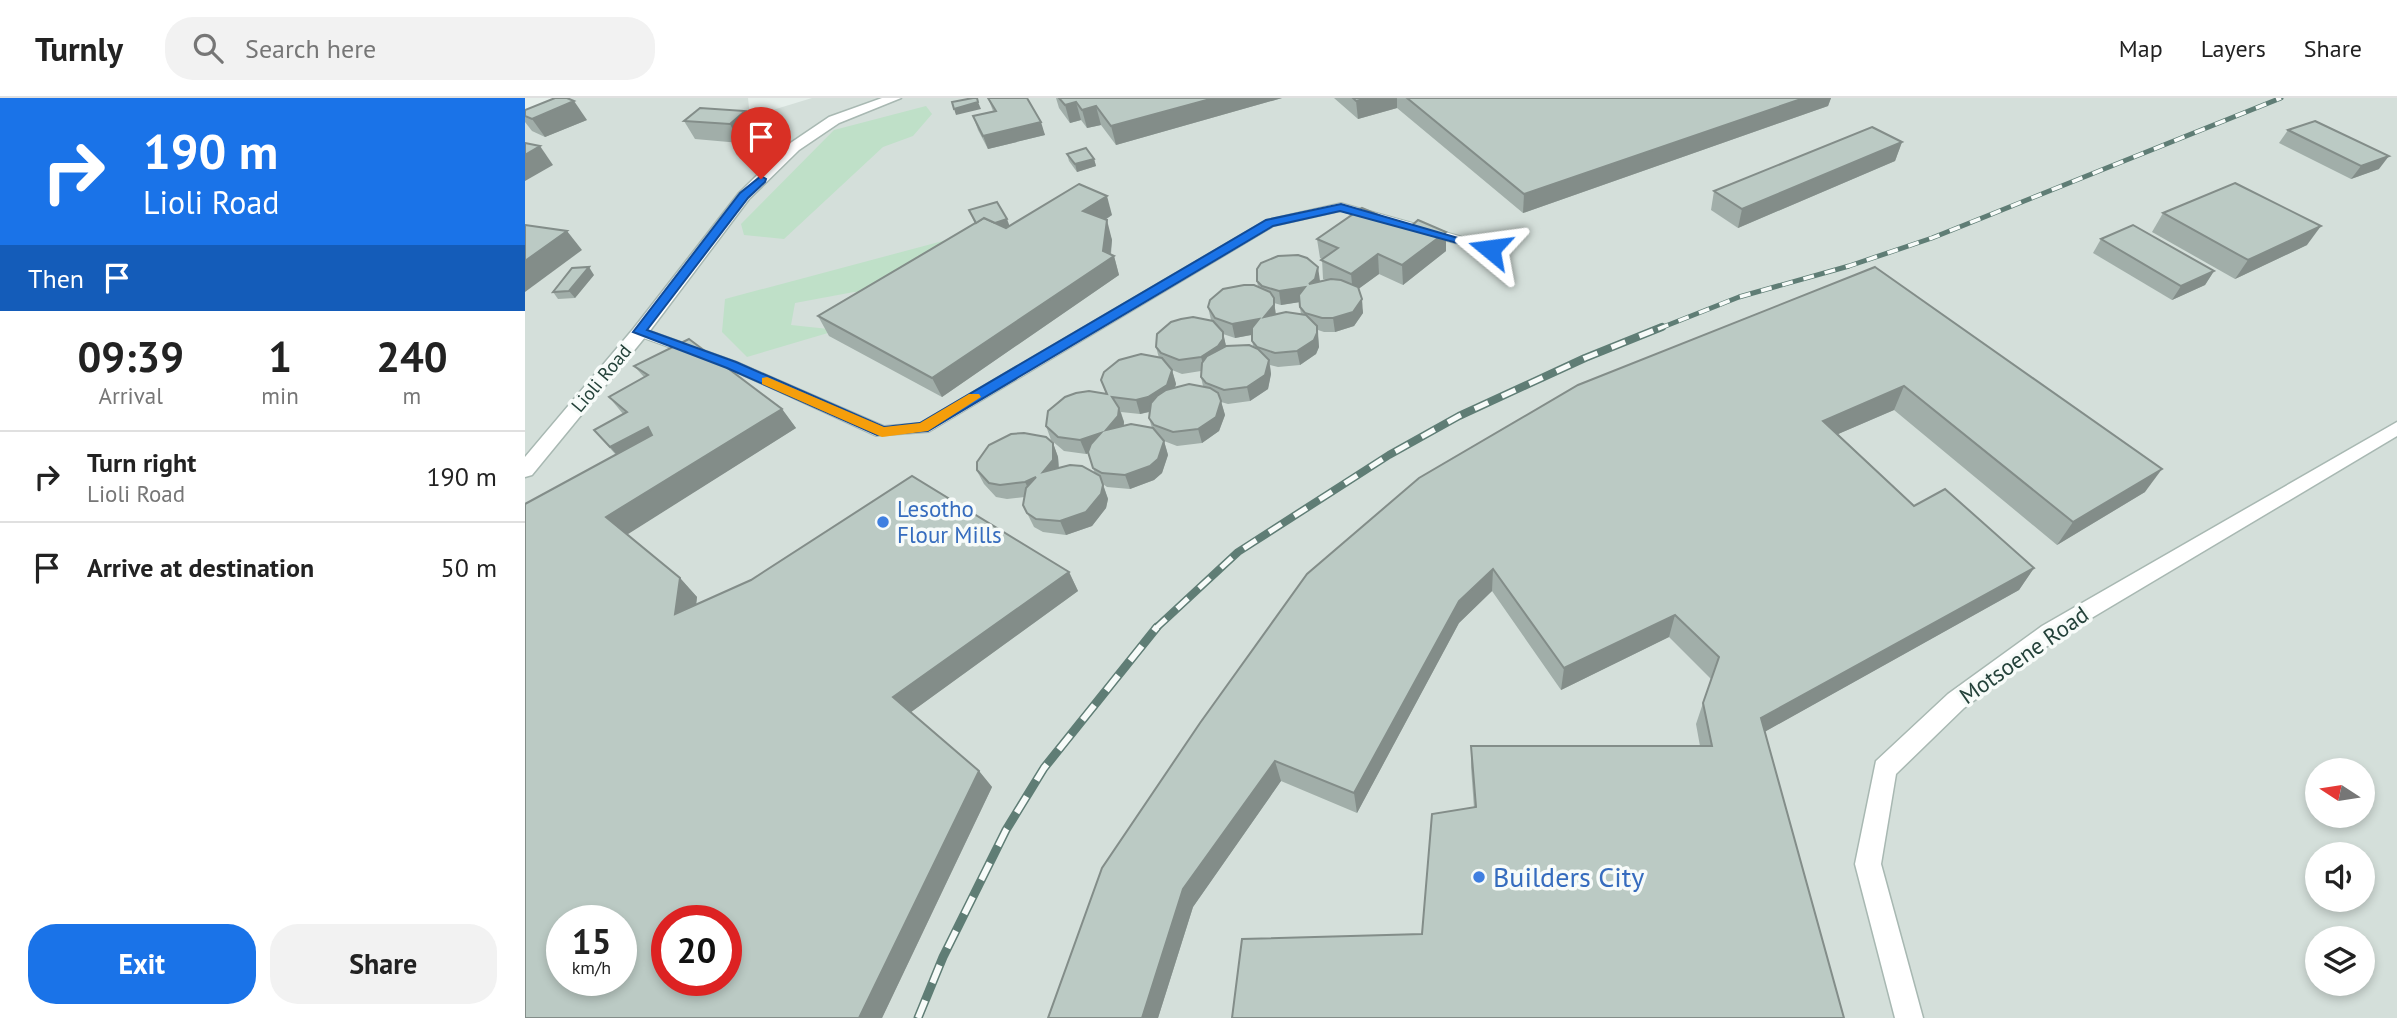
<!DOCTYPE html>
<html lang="en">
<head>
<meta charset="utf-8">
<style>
	:root { --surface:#fff; --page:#f2f2f2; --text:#222; --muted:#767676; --line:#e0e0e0; --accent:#1a73e8 }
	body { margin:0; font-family:"PT Sans",sans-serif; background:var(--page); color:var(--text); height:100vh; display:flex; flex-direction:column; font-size:26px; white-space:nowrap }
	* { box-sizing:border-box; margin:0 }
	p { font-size:23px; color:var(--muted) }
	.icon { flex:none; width:38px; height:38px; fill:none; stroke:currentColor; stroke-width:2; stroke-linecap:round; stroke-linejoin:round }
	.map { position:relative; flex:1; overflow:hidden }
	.panel { display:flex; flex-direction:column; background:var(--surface); width:525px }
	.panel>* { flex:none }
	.guide { background:#1a73e8; color:#fff; overflow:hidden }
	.needle { width:46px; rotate:282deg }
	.fabs { position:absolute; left:1780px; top:660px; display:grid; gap:14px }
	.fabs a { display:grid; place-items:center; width:70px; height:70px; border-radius:50%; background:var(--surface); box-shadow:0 4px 10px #0003; font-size:35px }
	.speed { position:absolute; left:21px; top:807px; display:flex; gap:14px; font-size:35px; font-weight:700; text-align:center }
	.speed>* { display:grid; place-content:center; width:91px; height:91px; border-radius:50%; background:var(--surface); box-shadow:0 4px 10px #0003; line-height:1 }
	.speed small { font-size:18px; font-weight:400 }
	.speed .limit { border:10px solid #d22; background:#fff; color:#111 }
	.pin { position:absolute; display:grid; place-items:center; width:60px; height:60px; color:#fff; margin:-72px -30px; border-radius:50% 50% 50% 0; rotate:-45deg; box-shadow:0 0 7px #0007 }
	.pin .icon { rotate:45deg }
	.me { position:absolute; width:77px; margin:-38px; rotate:286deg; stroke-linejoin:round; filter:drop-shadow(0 0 5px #0008) }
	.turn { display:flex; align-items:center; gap:24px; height:147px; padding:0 28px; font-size:32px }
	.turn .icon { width:91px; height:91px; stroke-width:2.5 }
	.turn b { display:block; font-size:49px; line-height:60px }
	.then { display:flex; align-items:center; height:66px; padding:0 28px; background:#0003; gap:14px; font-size:26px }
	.eta { display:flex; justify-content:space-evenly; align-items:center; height:119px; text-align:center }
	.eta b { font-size:42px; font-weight:700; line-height:49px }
	.primary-button { display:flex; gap:14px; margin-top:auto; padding:14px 28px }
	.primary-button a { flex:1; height:80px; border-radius:28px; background:var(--accent); color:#fff; font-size:28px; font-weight:700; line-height:80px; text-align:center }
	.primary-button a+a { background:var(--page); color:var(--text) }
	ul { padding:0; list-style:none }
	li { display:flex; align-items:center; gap:21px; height:91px; padding:0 28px; border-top:2px solid var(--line) }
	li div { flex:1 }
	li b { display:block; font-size:26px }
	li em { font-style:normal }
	header { display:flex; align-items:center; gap:42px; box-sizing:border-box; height:98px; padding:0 35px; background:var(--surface); border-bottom:2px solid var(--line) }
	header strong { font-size:33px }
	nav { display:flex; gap:38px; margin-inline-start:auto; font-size:24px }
	.search { width:490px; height:63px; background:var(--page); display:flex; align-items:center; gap:18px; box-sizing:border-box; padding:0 24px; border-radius:28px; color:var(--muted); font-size:26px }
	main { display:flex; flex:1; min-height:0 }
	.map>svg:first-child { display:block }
	.built { fill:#d4dfda; fill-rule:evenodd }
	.green { fill:#bfe0c8 }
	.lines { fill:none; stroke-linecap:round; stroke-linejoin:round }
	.lane-casing { stroke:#a8b8b2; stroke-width:2 }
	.street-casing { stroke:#a8b8b2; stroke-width:3 }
	.lane { fill:#fff; fill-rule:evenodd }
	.street { fill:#fff; fill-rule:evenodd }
	.rail-far2-casing { stroke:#5f7d75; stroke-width:5 }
	.rail-far1-casing { stroke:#5f7d75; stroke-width:8 }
	.rail-casing { stroke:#5f7d75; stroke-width:9 }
	.rail-far2 { stroke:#f7fbf9; stroke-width:3.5; stroke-dasharray:11; stroke-linecap:butt }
	.rail-far1 { stroke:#f7fbf9; stroke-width:5; stroke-dasharray:15; stroke-linecap:butt }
	.rail { stroke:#f7fbf9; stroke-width:6; stroke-dasharray:19; stroke-linecap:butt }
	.wall { fill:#a1aea9; fill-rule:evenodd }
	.shaded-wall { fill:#838d89 }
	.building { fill:#bbcac4; stroke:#838d89; stroke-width:2; fill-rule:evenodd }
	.route { fill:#1a73e8; stroke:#114b97; stroke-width:2 }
	.slow { fill:#f59e0b }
	.shop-dot { fill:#3f7fe0; stroke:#f7fbf9; stroke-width:2.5 }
	.labels { text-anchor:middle; stroke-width:7; stroke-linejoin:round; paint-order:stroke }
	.far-street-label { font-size:19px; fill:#24423a; stroke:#f7fbf9 }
	.shop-label { font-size:23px; fill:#366cbe; stroke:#f7fbf9; text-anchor:start }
	.street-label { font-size:23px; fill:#24423a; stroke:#f7fbf9 }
	.near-shop-label { font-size:28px; fill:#366cbe; stroke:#f7fbf9; text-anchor:start }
</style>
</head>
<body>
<header>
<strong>Turnly</strong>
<div class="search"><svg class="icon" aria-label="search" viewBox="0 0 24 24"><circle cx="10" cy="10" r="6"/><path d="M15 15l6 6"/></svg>Search here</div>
<nav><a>Map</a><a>Layers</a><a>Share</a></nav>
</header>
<main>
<section class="panel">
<div class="guide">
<div class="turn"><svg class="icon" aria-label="right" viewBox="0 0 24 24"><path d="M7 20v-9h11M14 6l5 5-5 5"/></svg><div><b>190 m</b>Lioli Road</div></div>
<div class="then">Then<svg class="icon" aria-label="arrive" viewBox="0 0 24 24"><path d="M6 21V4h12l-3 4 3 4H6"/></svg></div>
</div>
<div class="eta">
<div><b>09:39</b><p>Arrival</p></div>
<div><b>1</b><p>min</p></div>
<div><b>240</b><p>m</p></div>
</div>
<ul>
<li><svg class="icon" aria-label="right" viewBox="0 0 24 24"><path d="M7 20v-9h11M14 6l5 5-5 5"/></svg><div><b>Turn right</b><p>Lioli Road</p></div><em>190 m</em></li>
<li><svg class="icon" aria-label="arrive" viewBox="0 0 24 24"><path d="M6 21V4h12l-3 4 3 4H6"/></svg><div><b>Arrive at destination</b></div><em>50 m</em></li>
</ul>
<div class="primary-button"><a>Exit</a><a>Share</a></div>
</section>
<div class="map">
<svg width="1872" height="920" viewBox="0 0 1872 920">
	<rect width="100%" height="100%" fill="#e6efeb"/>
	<path class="built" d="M41,0h182l2,19 62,-19h1585v920h-1872v-904zM1792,672h46v46h-46zM1792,756h46v46h-46zM37,822h59v60h-59zM142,822h59v60h-59zM1792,840h46v46h-46z"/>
	<g class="green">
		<polygon points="401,8 407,16 388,38 358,49 259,141 219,137 216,126 309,32"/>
		<polygon points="429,140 370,198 329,194 270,205 266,227 313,232 222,259 197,234 200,201"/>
	</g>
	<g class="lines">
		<g class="lane-casing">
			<polygon id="lane" points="816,105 970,148 972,151 965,155 816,113 749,128 404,334 351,338 202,270 110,237 108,234 115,230 120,231 212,264 359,328 395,325 741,122"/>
		</g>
		<g class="street-casing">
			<g id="street">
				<polygon points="357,0 376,0 314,25 274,52 224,101 121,238 7,377 0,379 0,359 109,230 214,95 264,46 304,19"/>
				<polygon points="1872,324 1872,338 1533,540 1439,610 1371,676 1356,766 1398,920 1370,920 1330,766 1351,663 1423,596 1517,528"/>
			</g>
		</g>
		<use href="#lane" class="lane"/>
		<use href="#street" class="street"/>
		<g class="rail-far2-casing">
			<polyline id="rail-far2" points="1133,231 1214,199 1324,168 1407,140 1756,0"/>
		</g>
		<g class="rail-far1-casing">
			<polyline id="rail-far1" points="630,531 713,454 864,357 934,318 1060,260 1137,229"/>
		</g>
		<g class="rail-casing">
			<polyline id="rail" points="393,920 418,859 481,732 519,670 632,529"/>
		</g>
		<use href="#rail-far2" class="rail-far2"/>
		<use href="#rail-far1" class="rail-far1"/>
		<use href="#rail" class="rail"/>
	</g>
	<g class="wall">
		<polygon points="463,0 502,0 520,37 463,51 453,32 448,18 468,13"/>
		<polygon points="531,0 757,0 591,47 576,27 562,30 556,22 545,25 534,10"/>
		<polygon points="809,0 1306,0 1303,8 998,115 872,10 833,21"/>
		<polygon points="175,10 230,32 215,45 170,41 159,23"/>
		<polygon points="0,12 62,22 20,39 7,33 0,24"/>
		<polygon points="1763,32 1854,71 1826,81 1754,45"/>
		<polygon points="1377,44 1370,63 1213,130 1186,112 1189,93"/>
		<polygon points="542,56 569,61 571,68 552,74 544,63"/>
		<polygon points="444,112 485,128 587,117 580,122 587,142 586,157 589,158 594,177 417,299 304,238 293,218 450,126"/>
		<polygon points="1638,115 1782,147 1710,181 1627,134"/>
		<path d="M792,141l129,12 -43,34 -24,-11 -21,15 5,24 -9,13 -19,6h-11l-6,-2 1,17 -3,7 -16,11 -22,2 -8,-2 1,9 -3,15 -18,12 -22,3 -7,-2 4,13 -6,16 -17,12 -25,3 -13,-5 4,14 -6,18 -8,7 -24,9 -23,-2 -4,-3 5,15 -2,9 -14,18 -26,9 -23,-3 -9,-5 -11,-22 2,-8 -18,2 -11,-2 -12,-13 -7,-13 76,-28 5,14 1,11 36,6 -7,-21 -2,1 -22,-3 -13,-11 -5,-14 60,-32 -5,-14 58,-22 -3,-11 55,-27 -3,-13 50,-20 -1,-6 63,1 6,-2 -3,-1 -1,-20 -2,-1zM774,204l2,12h-25l-2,-11 7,2zM698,236l12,4 17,-3 1,12 -27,-1zM647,272l10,4 19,-3v6l2,9 -28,1 1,-3zM596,314l19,2 10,-2 -1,6 3,10 -28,-3v-3z"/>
		<polygon points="1576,141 1689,173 1680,187 1647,202 1568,155"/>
		<polygon points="1350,169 1620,394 1532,447 1369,312 1313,336 1389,408 1509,470 1494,492 1239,634 897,836 949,710 946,669 946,648 1175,648 1171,626 1186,581 1144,539 1036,592 967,493 934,525 832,715 756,683 668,809 633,920 523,920 577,770"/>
		<polygon points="69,177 50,200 33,201 28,194"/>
		<polygon points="109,268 257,311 271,330 102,436 155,480 172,499 171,506 544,474 553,493 386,614 454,673 467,689 357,920 0,920 91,357 69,332 98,316 84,299 119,279"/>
	</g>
	<g class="shaded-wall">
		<polygon points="689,0 757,0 591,47 586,28"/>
		<polygon points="842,0 872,0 872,10 833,21 831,3"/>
		<polygon points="1279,0 1306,0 1303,8 998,115 999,96"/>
		<polygon points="49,3 62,22 20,39 7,21"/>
		<polygon points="453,4 456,11 431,17 429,11"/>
		<polygon points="551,4 556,22 545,25 540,7"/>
		<polygon points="571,8 576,27 562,30 557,12"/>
		<polygon points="220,13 230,32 215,45 205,26"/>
		<polygon points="516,24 520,37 463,51 458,38"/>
		<polygon points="1377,44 1370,63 1213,130 1217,111"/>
		<polygon points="15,48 28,67 0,83 0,57"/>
		<polygon points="1864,58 1854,71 1826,81 1836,68"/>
		<polygon points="569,61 571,68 552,74 550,66"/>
		<polygon points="582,98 587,117 564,132 558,113"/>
		<polygon points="482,121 485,129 456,137 453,130"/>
		<polygon points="582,122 587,142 585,160 589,158 594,177 417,299 407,280 578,153"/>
		<polygon points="1796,128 1782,147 1710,181 1723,162"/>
		<polygon points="42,133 57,152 0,194 0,163"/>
		<polygon points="921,134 921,153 878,187 877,167"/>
		<polygon points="853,156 854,176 828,195 826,176"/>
		<polygon points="64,169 69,177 50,200 44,193"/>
		<polygon points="793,169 795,183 792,195 784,186"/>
		<polygon points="1689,173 1680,187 1647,202 1656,188"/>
		<polygon points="780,189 782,203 756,207 754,193"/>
		<polygon points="749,200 751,221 739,219"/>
		<polygon points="837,201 838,215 829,228 810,234 808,220"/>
		<polygon points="734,221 736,235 710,240 707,226"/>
		<polygon points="792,228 794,249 791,256 775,267 772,253"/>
		<polygon points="698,234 701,248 680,273 676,259"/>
		<polygon points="744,262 746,276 743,291 725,303 722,289"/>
		<polygon points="647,272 651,286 646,301 627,313 615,316 611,302"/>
		<polygon points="1379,288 1369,312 1290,346 1298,323"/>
		<polygon points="696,303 700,317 694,333 677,345 673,331"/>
		<polygon points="594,310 599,324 598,332 581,332"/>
		<polygon points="257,311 271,330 100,438 81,419"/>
		<polygon points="123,329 139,348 102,368 85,349"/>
		<polygon points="576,335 581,349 561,356 555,342"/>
		<polygon points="639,343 643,357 637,375 629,382 605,391 600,377"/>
		<polygon points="528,345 533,359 534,376 518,374"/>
		<polygon points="1637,371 1620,394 1532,447 1548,424"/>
		<polygon points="511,379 507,398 500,384"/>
		<polygon points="578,387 583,401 581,410 567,428 541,437 535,423"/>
		<polygon points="1509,470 1494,492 1227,641 1236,620"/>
		<polygon points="968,471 967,493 934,525 832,715 829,695 934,503"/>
		<polygon points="544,474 553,493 382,617 368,599"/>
		<polygon points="155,480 172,499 168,534 150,516"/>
		<polygon points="1150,517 1144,539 1036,592 1039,570"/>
		<polygon points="750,663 756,683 668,809 633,920 617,920 658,791"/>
		<polygon points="454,673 467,689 357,920 334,920"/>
	</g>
	<g class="building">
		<polygon points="30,0 42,0 49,3 7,21 0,18 0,12"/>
		<polygon points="448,0 452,0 453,4 429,11 427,4"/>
		<polygon points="463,0 502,0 516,24 458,38 448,18 471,13"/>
		<polygon points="534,0 689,0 586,28 571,8 557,12 551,4 540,7"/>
		<polygon points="828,0 842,0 831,3"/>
		<polygon points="882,0 1279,0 999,96"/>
		<polygon points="175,10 220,13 205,26 159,23"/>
		<polygon points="1790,23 1864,58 1836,68 1763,32"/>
		<polygon points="1347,29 1377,44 1217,111 1189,93"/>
		<polygon points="0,45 15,48 0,57"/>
		<polygon points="561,50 569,61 550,66 542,56"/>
		<polygon points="1710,85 1796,128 1723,162 1638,115"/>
		<polygon points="554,86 582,98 558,113 582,122 578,153 589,158 407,280 293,218 459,120 481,130"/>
		<polygon points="472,104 482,121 470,125 459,120 451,125 444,112"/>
		<polygon points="837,110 884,130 893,122 921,134 877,167 853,156 826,176 796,162 813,150 792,141"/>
		<polygon points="0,127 42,133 0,163"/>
		<polygon points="1608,127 1689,173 1656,188 1576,141"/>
		<polygon points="773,157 782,160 793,169 790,181 784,186 806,181 816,182 833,189 837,201 828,214 808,220 797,220 780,215 775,209 774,197 780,189 754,193 737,188 732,183 732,171 736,165 753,158"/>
		<polygon points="64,169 44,193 28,194 47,170"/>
		<polygon points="1350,169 1637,371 1548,424 1379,288 1298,323 1389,408 1420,391 1509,470 1236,620 1319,920 707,920 717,841 897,836 907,716 951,709 946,648 1187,648 1178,605 1194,559 1150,517 1039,570 968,471 934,503 829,695 750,663 658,791 617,920 523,920 577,770 675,625 782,476 894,380 1053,287"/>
		<polygon points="719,187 729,187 745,194 749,200 749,207 739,219 761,214 781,217 792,228 792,235 789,242 772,253 750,255 732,249 727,243 727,230 734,221 707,226 690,220 683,209 685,202 698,191"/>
		<polygon points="668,219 688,223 698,234 698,241 693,248 676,259 654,262 636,255 631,249 632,236 646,224 656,221"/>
		<path d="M164,241l93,70 -176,108 74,61 -5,36 76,-34 161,-104 157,96 -176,125 86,74 -120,247h-334v-514l127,-69 -4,-8 -38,20 -16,-17 33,-18 -18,-15 39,-22 -14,-9zM37,822h59v60h-59zM142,822h59v60h-59z"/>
		<polygon points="724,247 733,251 744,262 740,277 722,289 699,292 681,285 676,279 677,265 682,258 701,248"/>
		<polygon points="616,256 637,260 647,272 642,287 623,299 611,302 587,299 594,310 593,318 581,332 606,326 628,330 639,343 633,361 625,368 600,377 577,375 568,370 563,354 566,346 576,335 555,342 533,339 521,328 523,313 540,299 551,295 564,293 582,296 576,282 579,274 594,262"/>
		<polygon points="664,286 685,290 693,295 696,303 691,319 673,331 648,334 629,327 624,320 626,305 632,298 641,292"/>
		<polygon points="499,335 521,339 528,345 528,362 518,374 545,367 557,368 575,378 578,387 576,396 561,414 535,423 511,421 502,415 498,407 501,390 511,379 500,384 475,387 464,385 452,372 452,364 464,347 486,336"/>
	</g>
	<polygon class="route" points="236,78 241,81 240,84 223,100 122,232 211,264 359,329 395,325 741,122 816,106 971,151 965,154 815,113 748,128 403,333 352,337 202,270 108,234 215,95"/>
	<polygon class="slow" points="242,279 359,329 395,325 444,296 454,296 456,299 403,333 357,339 237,286 237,280"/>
	<g class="shop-dot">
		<circle cx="358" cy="424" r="7"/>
		<circle cx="954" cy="779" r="7"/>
	</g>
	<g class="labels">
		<g class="far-street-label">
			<text transform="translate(76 280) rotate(-50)" y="7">Lioli Road</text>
		</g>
		<g class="shop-label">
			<text x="372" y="419">Lesotho<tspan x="372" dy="26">Flour Mills</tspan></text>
		</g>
		<g class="street-label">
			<text transform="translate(1499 557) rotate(-35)" y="8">Motsoene Road</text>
		</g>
		<g class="near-shop-label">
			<text x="968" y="789">Builders City</text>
		</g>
	</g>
</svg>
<div class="fabs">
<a><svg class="needle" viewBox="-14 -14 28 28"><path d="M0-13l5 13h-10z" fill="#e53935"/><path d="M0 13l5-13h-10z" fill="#767676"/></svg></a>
<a><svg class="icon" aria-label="sound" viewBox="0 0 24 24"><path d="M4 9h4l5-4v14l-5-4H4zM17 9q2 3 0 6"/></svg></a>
<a><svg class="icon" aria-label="layers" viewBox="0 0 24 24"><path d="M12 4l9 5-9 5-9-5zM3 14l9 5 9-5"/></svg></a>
</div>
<div class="speed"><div>15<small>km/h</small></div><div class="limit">20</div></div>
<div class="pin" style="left:236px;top:81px;background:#d93025"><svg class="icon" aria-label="arrive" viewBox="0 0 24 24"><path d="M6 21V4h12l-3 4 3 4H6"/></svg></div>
<svg class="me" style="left:965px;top:151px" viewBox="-20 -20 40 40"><path d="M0-17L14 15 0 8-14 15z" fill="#1a73e8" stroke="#fff" stroke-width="4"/></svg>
</div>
</main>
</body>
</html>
